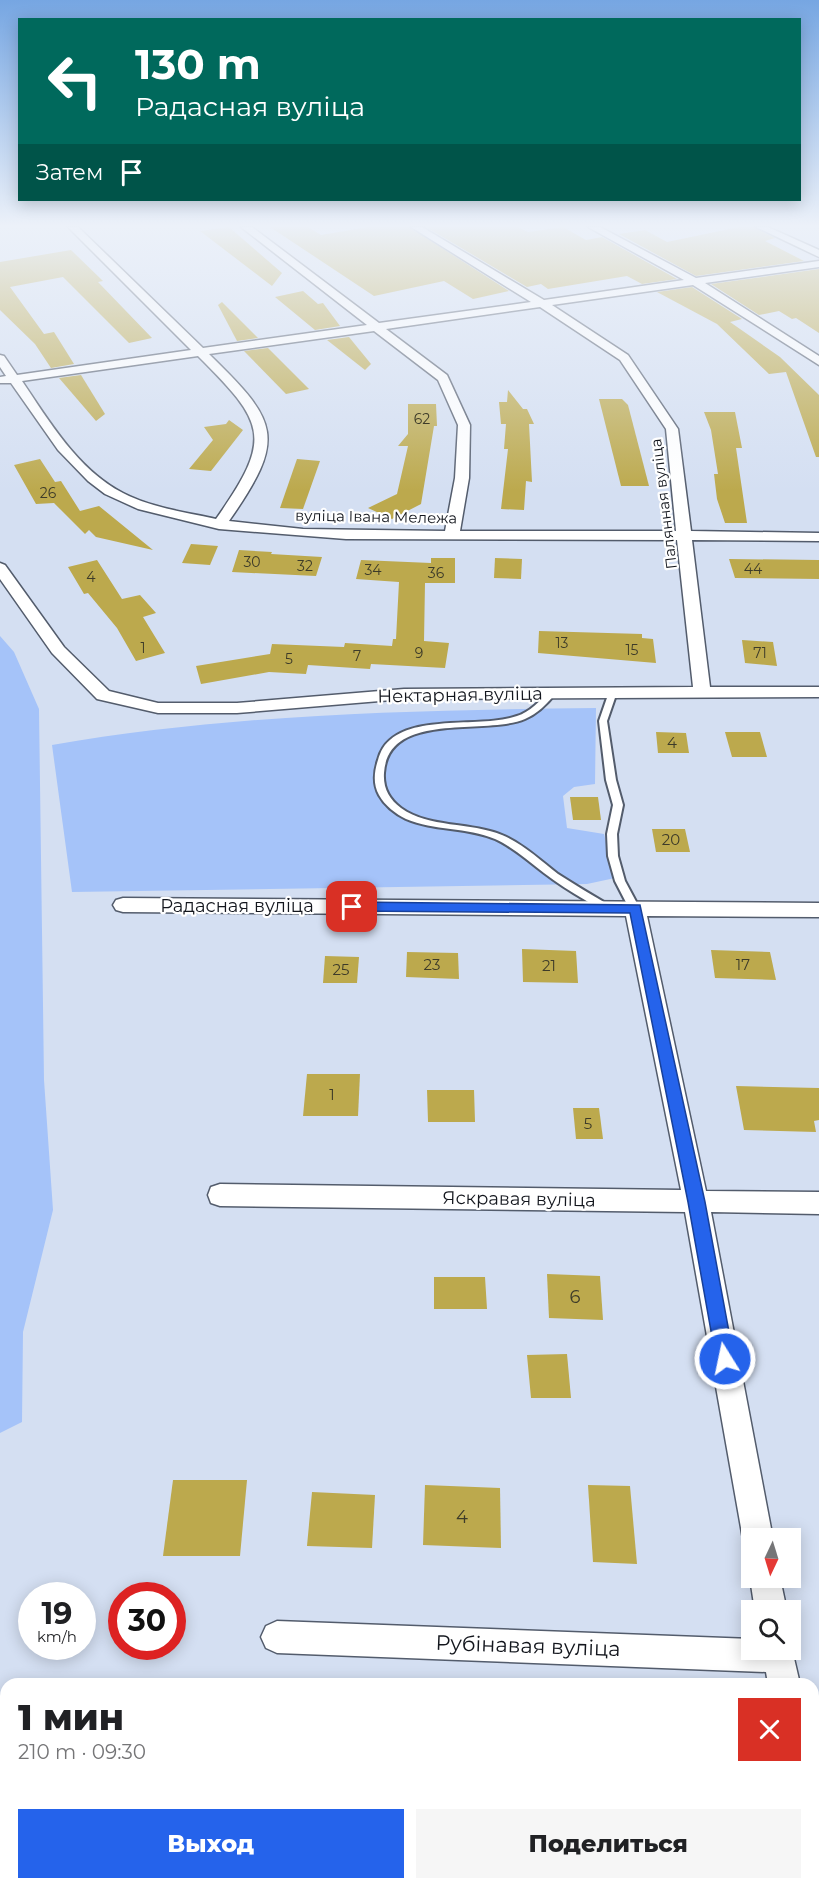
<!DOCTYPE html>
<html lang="ru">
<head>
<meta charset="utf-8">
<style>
	:root { --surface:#fff; --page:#f6f6f6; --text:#202124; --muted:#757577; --accent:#2563eb }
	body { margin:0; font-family:Montserrat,sans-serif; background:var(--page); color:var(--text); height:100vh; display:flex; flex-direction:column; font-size:22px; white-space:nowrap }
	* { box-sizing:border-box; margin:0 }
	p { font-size:20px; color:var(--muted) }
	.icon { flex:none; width:33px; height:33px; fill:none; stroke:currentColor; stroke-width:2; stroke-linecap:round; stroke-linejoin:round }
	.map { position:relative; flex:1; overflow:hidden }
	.panel { position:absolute; left:0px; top:1678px; width:819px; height:212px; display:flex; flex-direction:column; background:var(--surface); border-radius:18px 18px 0 0; box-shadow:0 3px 15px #0003 }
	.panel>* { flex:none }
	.banner { position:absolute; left:18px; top:18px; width:783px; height:183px; border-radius:0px; box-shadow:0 3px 15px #0003; background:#00695c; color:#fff; overflow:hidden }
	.needle { width:39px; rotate:184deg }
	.controls { position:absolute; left:741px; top:1528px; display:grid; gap:12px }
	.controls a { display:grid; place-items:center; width:60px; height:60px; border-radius:0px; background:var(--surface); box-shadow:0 3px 15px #0003; font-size:30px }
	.speed { position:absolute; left:18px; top:1582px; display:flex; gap:12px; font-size:30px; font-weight:700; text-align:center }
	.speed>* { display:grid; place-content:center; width:78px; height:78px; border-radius:50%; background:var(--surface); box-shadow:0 3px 15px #0003; line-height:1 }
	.speed small { font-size:15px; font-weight:400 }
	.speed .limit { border:9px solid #d22; background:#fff; color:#111 }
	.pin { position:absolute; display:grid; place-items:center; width:51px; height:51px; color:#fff; margin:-26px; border-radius:12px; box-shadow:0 3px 9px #0006 }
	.me { position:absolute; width:66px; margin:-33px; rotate:350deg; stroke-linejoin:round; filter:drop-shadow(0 0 4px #0008) }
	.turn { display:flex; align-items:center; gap:21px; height:126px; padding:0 18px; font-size:27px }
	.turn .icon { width:78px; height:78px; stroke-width:2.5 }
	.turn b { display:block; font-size:42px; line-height:51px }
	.then { display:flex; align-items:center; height:57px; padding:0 18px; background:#0003; gap:12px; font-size:22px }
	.round { display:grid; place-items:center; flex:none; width:63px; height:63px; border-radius:0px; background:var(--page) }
	.overview { display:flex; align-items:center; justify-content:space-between; height:102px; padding:0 18px }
	h1 { font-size:36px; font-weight:800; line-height:45px }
	.button { display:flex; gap:12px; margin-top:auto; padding:12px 18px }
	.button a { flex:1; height:69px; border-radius:0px; background:var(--accent); color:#fff; font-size:24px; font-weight:800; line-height:69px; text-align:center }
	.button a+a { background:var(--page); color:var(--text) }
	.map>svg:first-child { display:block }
	.green { fill:#a5c3f9 }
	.building { fill:#bca94d }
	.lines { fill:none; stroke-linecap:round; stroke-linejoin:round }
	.service-casing { stroke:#535c6c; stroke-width:4 }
	.minor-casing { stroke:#535c6c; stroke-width:3 }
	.service { fill:#fff; fill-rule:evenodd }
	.minor { fill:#fff; fill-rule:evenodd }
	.route { fill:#2563eb; stroke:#184099; stroke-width:1.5 }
	.labels { text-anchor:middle; stroke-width:4.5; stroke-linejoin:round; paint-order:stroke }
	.far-number-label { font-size:14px; fill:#3d3b29 }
	.far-street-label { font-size:15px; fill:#13161d; stroke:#fff }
	.number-label { font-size:15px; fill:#3d3b29 }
	.street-label { font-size:18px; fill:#13161d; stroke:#fff }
	.near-number-label { font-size:18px; fill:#3d3b29 }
	.near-street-label { font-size:21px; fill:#13161d; stroke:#fff }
</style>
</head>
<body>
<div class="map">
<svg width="819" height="1889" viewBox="0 0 819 1889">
	<rect width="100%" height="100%" fill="#d4dff2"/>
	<g class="green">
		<polygon points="0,636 14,652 39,709 44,1080 53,1210 23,1332 22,1422 0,1433"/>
		<path d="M596,708l-1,76 -21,3 -11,9 4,32 37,6 11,44 -28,6 -515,8 -20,-147c179,-31 363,-35 544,-37z"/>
	</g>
	<g class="building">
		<polygon points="229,227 282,273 272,286 200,231"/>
		<polygon points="270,227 308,227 321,235 368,227 409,227 509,291 473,299 444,281 374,296"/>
		<polygon points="426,227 518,227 528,232 563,227 586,240 602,237 677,279 642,284 627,276 548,289 541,284 527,287"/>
		<polygon points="739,227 754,227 775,238 765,241 804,261 696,276 619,234 645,230 667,242"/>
		<polygon points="71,250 103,281 98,282 152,338 129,343 63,277 10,287 44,334 54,332 74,364 51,368 35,344 0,310 0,262"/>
		<polygon points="819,269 819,333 796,318 792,319 779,311 759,315 711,284"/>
		<polygon points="692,287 742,319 730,322 780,357 819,395 819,457 816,457 786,372 769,374 717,324 657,292"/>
		<polygon points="303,291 318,304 323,303 340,326 315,330 275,297"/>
		<polygon points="222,302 258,338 237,341 218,305"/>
		<polygon points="349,337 371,364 365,370 327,340"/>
		<polygon points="268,348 309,389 286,394 244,351"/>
		<polygon points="81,375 105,414 96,421 59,378"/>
		<polygon points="508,390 523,409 527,409 534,424 529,424 532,482 526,481 524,510 501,509 508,449 504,449 506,424 501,424 499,402 507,402"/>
		<polygon points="599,399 622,399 628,405 649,486 621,486"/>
		<polygon points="408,404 436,404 437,426 434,426 421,504 392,519 368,508 397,494 408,446 398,446 408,434"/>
		<polygon points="704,412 735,412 742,448 736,448 747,523 725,523 717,499 714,474 718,474 711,430"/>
		<polygon points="229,420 243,430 211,471 189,469 213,440 204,427 226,424"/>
		<polygon points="40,459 55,482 61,481 80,511 99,506 153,550 96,537 89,530 85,534 54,503 36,504 14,465"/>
		<polygon points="297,459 320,461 303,509 280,508"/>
		<polygon points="191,544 218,546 210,565 182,563"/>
		<polygon points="239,550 272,552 271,554 322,557 316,576 232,572"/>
		<polygon points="431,558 455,558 455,583 425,583 424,641 449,643 445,668 371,664 370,669 308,665 306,674 269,672 201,684 196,666 270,654 272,644 344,647 345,643 392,646 393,639 396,639 399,582 356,579 361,560 431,563"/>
		<polygon points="495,558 522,559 521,579 494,578"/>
		<polygon points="729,559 819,560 819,579 735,578"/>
		<polygon points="97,560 122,599 140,595 156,613 143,617 165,653 136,661 117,628 88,593 84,594 68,567"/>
		<polygon points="539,631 642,634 642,638 653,639 656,663 538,653"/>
		<polygon points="742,640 773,642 777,666 745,663"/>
		<polygon points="656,732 686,733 689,753 658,753"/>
		<polygon points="725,732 760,732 767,757 732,757"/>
		<polygon points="570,797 598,797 601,820 573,820"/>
		<polygon points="652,829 685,829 690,852 656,852"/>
		<polygon points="522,949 576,951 578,983 523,982"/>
		<polygon points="711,950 770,952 776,980 715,978"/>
		<polygon points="407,952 458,953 459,979 406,977"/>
		<polygon points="325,956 359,957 357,983 323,983"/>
		<polygon points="307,1074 360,1074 358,1116 303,1116"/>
		<polygon points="736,1086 819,1088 819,1120 814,1121 816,1132 744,1130"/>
		<polygon points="427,1090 474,1090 475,1122 428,1122"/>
		<polygon points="573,1108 599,1108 603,1139 576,1139"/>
		<polygon points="547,1274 600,1276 603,1320 549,1318"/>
		<polygon points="434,1277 485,1277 487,1309 434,1309"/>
		<polygon points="567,1354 571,1398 531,1398 527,1355"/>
		<polygon points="173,1480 247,1480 240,1556 163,1556"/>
		<polygon points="425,1485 500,1488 501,1548 423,1545"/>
		<polygon points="588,1485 630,1486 637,1564 593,1562"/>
		<polygon points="312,1492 375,1495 372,1548 307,1546"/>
	</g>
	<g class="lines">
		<g class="service-casing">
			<g id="service">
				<polygon points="613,689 617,692 607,721 616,780 623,805 617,834 618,856 625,881 640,909 635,913 631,912 615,881 608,856 607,834 613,805 606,780 599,721 609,692"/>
				<path d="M552,690l4,3c-8,10 -19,21 -31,26 -40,17 -137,-9 -141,54 -1,15 5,26 17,35 27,20 70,14 101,27 21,9 38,25 56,39 17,11 34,21 51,31l1,3 -1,3 -4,1c-7,-3 -13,-8 -20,-12 -14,-8 -28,-17 -41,-27 -16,-12 -31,-26 -49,-34 -28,-12 -61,-8 -89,-20 -10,-5 -21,-13 -27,-24 -6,-11 -5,-23 -1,-35 1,-4 3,-9 5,-12 24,-36 97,-19 134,-32 13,-4 23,-15 32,-25z"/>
			</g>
		</g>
		<g class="minor-casing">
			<g id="minor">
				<path d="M68,227h10l125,121 164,-23 -126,-98h11l127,96 152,-21 -120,-75h11l122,73 140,-20 -96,-53h12l96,51 123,-17v6l-114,16 114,73v9l-126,-80 -141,20 76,50 50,74 13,102 128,2v8l-127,-1 18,147h109v10l-415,2 -167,14h-79l-61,-14 -45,-46 -52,-74v-16l5,2 59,82 45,44 49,12h79l167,-14 289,-2 -16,-147 -331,-1 -127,-10 -81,-20 -33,-15 -17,-13 -30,-31 -47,-67h-11v-6l6,-1 -6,-9v-12l4,1 13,19 174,-25zM540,307l80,53 46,69 10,102h-216l9,-53 1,-53 -23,-50 -61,-46zM374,331l64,49 20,45 -3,53 -10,53 -142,-2 -74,-8c58,-83 50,-99 -20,-167zM198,356c67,67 76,81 18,163 -31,-7 -64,-11 -93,-26 -45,-23 -74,-72 -101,-112z"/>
				<polygon points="756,227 768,227 819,250 819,257"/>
				<polygon points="123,898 819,903 819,917 647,916 706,1191 819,1192 819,1214 711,1212 773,1539 752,1539 752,1551 747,1550 743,1539 685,1212 220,1206 211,1203 208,1195 211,1187 220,1184 681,1190 626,916 123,912 116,910 113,905 116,900"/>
				<polygon points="752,1573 752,1578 780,1578 787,1611 755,1611 750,1578"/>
				<polygon points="277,1621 752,1639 752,1650 790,1650 790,1641 800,1684 768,1684 766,1672 277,1653 266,1648 261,1637 266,1626"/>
				<polygon points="813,1814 819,1816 819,1879 813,1876"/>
			</g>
		</g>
		<use href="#service" class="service"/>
		<use href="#minor" class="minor"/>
	</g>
	<linearGradient id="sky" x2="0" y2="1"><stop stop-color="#76a6e2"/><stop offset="0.46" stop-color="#ecf1f9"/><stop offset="1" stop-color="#ecf1f9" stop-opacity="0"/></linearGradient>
	<rect width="819" height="491" fill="url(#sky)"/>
	<polygon class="route" points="352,902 640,905 705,1202 734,1359 731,1365 725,1368 719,1365 716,1359 688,1202 630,913 352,911 346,907"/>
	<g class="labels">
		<g class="far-number-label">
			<text x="422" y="424">62</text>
			<text x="48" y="498">26</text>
			<text x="252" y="567">30</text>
			<text x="305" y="571">32</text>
			<text x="753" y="574">44</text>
			<text x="373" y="575">34</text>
			<text x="436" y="578">36</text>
			<text x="91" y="582">4</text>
			<text x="562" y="648">13</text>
			<text x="143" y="653">1</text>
			<text x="632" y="655">15</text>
			<text x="419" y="658">9</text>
			<text x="760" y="658">71</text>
			<text x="357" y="661">7</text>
			<text x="289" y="664">5</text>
		</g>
		<g class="far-street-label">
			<text transform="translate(664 504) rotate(-97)" y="5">Палянная вуліца</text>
			<text transform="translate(376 517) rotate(1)" y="5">вуліца Івана Мележа</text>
		</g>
		<g class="number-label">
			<text x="672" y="748">4</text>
			<text x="671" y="845">20</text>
			<text x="432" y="970">23</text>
			<text x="743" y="970">17</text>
			<text x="549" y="971">21</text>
			<text x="341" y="975">25</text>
			<text x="332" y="1100">1</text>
			<text x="588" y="1129">5</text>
		</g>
		<g class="street-label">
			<text transform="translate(460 695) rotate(-1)" y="6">Нектарная вуліца</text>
			<text x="237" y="912">Радасная вуліца</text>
			<text transform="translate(519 1199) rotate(1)" y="6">Яскравая вуліца</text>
		</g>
		<g class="near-number-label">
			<text x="575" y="1303">6</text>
			<text x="462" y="1523">4</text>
		</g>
		<g class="near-street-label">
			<text transform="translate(528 1646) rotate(2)" y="7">Рубінавая вуліца</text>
		</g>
	</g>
</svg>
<div class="controls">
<a><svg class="needle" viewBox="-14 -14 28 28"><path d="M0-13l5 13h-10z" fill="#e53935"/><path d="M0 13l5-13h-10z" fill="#757577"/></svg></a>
<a><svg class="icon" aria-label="search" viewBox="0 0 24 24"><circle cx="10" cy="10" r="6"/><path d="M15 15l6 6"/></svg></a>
</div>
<div class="speed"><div>19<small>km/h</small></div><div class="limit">30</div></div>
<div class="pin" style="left:352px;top:907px;background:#d93025"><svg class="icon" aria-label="arrive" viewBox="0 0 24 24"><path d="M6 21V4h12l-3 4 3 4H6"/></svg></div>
<svg class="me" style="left:725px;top:1359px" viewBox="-20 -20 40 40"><circle r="17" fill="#2563eb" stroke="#fff" stroke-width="3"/><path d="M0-11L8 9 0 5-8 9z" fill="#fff"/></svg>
<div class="banner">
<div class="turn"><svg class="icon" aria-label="left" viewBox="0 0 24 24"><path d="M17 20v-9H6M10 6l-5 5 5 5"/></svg><div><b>130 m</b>Радасная вуліца</div></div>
<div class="then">Затем<svg class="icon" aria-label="arrive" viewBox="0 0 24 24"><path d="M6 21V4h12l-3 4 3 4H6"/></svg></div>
</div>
<section class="panel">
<div class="overview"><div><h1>1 мин</h1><p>210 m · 09:30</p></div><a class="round" style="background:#d93025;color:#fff"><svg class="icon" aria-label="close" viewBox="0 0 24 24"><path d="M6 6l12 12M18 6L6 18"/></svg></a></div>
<div class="button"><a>Выход</a><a>Поделиться</a></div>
</section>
</div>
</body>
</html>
